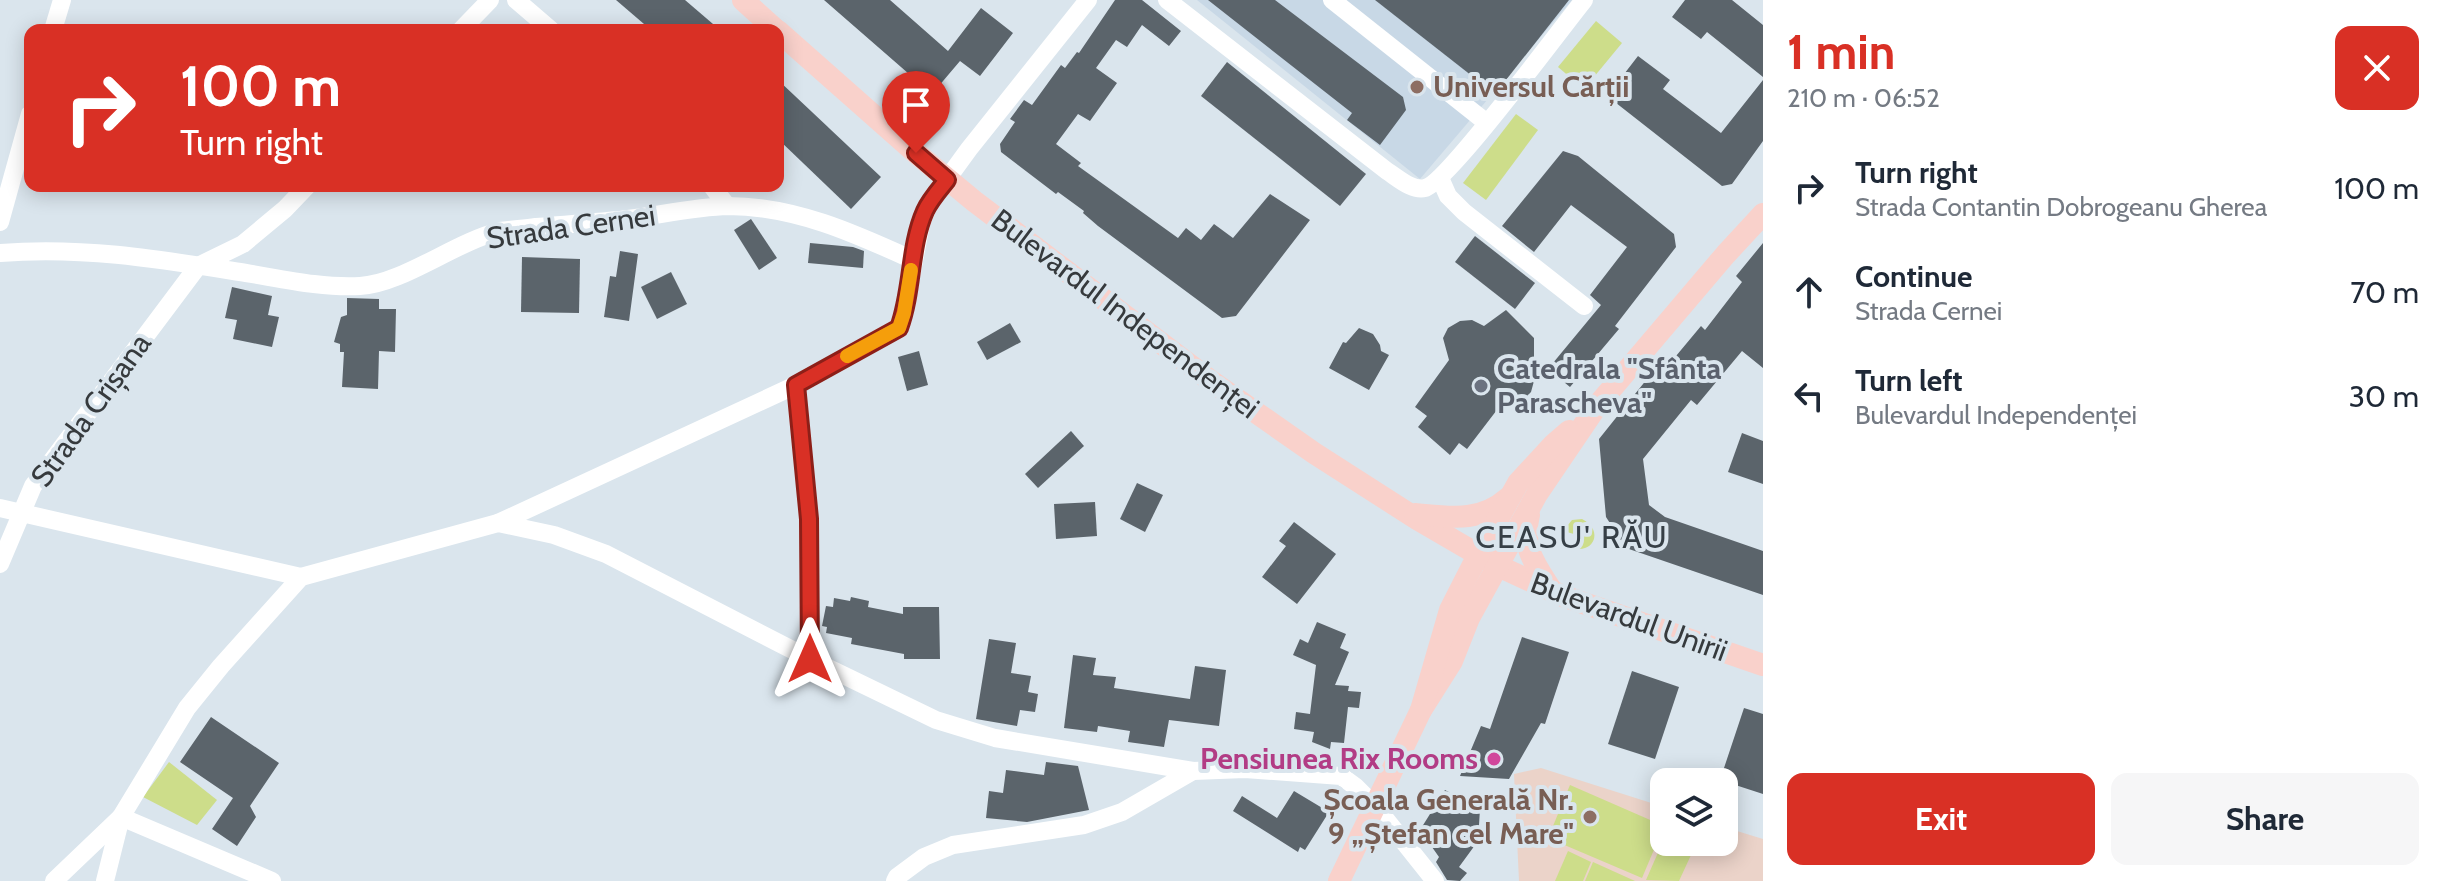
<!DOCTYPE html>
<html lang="en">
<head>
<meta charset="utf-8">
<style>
	:root { --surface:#fff; --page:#f6f6f7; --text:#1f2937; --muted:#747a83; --accent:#d93025 }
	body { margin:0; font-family:Cabin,sans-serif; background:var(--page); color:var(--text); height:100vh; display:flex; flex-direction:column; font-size:30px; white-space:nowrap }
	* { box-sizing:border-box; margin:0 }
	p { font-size:26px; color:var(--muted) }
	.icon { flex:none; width:44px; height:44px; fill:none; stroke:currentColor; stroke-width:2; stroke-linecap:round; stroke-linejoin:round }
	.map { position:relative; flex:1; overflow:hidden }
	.side { display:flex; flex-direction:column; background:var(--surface); width:680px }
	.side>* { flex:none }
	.guide { position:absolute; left:24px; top:24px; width:760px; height:168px; border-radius:16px; box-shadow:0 4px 20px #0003; background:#d93025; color:#fff; overflow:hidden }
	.tools { position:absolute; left:1650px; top:768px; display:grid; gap:16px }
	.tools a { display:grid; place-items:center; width:88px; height:88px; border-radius:16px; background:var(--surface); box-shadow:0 4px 20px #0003; font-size:40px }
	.pin { position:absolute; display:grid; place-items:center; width:68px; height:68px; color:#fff; margin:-82px -34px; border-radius:50% 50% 50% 0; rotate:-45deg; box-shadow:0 0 8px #0007 }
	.pin .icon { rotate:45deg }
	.me { position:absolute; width:88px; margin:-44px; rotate:0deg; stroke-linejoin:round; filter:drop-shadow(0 0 6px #0008) }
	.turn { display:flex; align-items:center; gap:28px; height:168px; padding:0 24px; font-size:36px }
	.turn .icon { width:104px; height:104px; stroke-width:2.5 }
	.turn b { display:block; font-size:56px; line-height:68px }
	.round { display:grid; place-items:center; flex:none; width:84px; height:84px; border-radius:16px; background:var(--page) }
	.summary { display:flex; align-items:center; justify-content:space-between; height:136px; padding:0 24px }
	h1 { font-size:48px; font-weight:800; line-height:60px; color:var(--accent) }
	.action { display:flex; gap:16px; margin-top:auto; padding:16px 24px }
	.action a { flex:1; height:92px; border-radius:16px; background:var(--accent); color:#fff; font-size:32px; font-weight:800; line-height:92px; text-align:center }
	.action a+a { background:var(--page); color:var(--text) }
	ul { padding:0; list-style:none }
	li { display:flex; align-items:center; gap:24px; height:104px; padding:0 24px }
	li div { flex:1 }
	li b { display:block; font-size:30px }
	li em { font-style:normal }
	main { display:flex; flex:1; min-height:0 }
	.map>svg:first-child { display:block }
	.built { fill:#c8d8e6 }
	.education { fill:#ebd3c9 }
	.green { fill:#cddd8a }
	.building { fill:#5b646b }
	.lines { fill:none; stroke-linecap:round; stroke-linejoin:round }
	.minor { stroke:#fff; stroke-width:18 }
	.major { stroke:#f9d1cb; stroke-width:22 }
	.route-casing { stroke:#8d1f18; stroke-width:20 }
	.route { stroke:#d93025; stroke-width:14 }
	.slow { stroke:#f59e0b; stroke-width:14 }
	.education-dot { fill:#8d6e63; stroke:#dae5ed; stroke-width:3 }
	.worship-dot { fill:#6b7280; stroke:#dae5ed; stroke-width:3 }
	.hotel-dot { fill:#d1479c; stroke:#dae5ed; stroke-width:3 }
	.labels { text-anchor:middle; stroke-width:8; stroke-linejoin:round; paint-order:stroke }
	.education-label { font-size:30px; font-weight:bold; fill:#785e54; stroke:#dae5ed; text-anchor:start }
	.street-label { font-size:30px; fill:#363a3d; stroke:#dae5ed }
	.worship-label { font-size:30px; font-weight:bold; fill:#5b616d; stroke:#dae5ed; text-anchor:start }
	.hotel-label { font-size:30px; font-weight:bold; fill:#b23c85; stroke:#dae5ed; text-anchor:end }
	.neighbourhood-label { font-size:32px; letter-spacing:2px; fill:#363f46; stroke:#dae5ed }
</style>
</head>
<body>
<main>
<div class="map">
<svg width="1763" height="881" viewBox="0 0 1763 881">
	<rect width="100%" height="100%" fill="#dae5ed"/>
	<polygon class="built" points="1197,0 1572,0 1420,179"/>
	<polygon class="education" points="1541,768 1664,807 1664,842 1724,842 1724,827 1763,839 1763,881 1519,881 1514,774"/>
	<g class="green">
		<polygon points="1596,21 1622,43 1584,89 1558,67"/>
		<polygon points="1516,114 1538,130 1486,200 1463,183"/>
		<path d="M1582,519c24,12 10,39 -14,27l5,-5 1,-7 -11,-3 9,-11z"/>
		<polygon points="169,762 217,800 197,825 143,797"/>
		<polygon points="1570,785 1664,826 1642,878 1548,838"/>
		<polygon points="1664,839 1664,842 1697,842 1679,881 1646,880"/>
		<polygon points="1568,851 1591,862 1583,881 1555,881"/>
		<polygon points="1593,862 1635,881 1585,881"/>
	</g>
	<g class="building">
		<polygon points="616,0 685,0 720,30 651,30"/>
		<polygon points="824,0 890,0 948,51 981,8 1013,33 980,76 960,61 932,94"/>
		<polygon points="1115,0 1142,0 1181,31 1169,46 1142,25 1127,47 1116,40 1096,68 1117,83 1090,121 1078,114 1056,144 1081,163 1078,166 1178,238 1186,228 1201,240 1214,224 1233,238 1270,194 1310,220 1236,316 1222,318 1098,226 1083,213 1084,211 1058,192 1056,194 1001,152 1000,144 1015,122 1010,119 1024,100 1032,105 1061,65 1065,68 1077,52 1079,53"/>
		<polygon points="1208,0 1275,0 1403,97 1406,110 1380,145 1347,120 1352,113"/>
		<polygon points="1375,0 1569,0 1495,94"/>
		<polygon points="1685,0 1732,0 1763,25 1763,77 1707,32 1701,39 1672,17"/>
		<polygon points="1638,56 1670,80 1663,89 1721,133 1763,80 1763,141 1732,184 1722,186 1611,99 1611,91"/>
		<polygon points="1227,62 1366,174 1340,206 1201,96"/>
		<polygon points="778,80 881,177 851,209 778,139"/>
		<polygon points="1563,151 1578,156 1674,234 1676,247 1615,326 1619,329 1570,387 1548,369 1601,305 1590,295 1627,247 1571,205 1534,252 1502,226"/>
		<polygon points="751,219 777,258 759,270 734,230"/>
		<polygon points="1475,236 1535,283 1515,309 1455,262"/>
		<polygon points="810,243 853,247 864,251 863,268 808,263"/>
		<polygon points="1763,243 1763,368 1742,351 1697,405 1691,400 1643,459 1649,505 1665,517 1763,551 1763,595 1626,548 1606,517 1599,439 1655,369 1661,374 1701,326 1705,330 1742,282 1736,276"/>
		<polygon points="620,251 638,254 629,321 604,317 610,276 616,277"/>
		<polygon points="522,257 580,259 579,313 521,312"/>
		<polygon points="671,272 687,304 657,319 641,287"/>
		<polygon points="232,287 272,296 268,315 279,317 272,347 233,339 237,320 225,318"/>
		<polygon points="347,298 379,299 379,309 396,309 395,352 379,351 378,389 342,387 344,352 340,352 340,344 334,342 341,317 347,315"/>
		<polygon points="1506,310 1534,338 1534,381 1531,392 1523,400 1513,403 1503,402 1467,449 1459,443 1450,455 1418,427 1427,416 1415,407 1449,360 1443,338 1448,328 1460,321 1472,320 1484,326"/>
		<polygon points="1010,323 1021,342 987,360 977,342"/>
		<polygon points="1359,328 1373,334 1380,345 1381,351 1389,355 1369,390 1329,368 1343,342 1346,343"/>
		<polygon points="919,351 928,385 907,391 898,357"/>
		<polygon points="1071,431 1084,446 1038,488 1025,474"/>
		<polygon points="1742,433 1763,441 1763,484 1728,472"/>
		<polygon points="1137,483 1163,495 1145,532 1120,519"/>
		<polygon points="1095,502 1097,536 1056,539 1054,504"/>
		<polygon points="1294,522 1336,554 1297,604 1262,577 1286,546 1279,541"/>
		<polygon points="851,597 869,601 868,607 903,614 903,607 939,607 940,659 904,659 904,654 851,644 852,638 826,633 827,627 822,626 826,606 833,607 834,598 850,601"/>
		<polygon points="1317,622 1346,634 1340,648 1349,652 1335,685 1349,686 1348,691 1361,692 1359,708 1348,707 1344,743 1331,742 1330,749 1312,742 1314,732 1294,729 1296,712 1310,714 1316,665 1293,655 1300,639 1308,643"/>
		<polygon points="1522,637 1569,652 1545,724 1541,723 1509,779 1460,776 1481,726 1490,729"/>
		<polygon points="989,639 1016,643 1011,673 1031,676 1028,692 1038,694 1035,712 1020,710 1017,726 976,719"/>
		<polygon points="1073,655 1096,658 1093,675 1116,677 1114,688 1190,699 1195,666 1226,670 1219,726 1169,720 1164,747 1128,742 1130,731 1098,726 1097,732 1064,728"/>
		<polygon points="1632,671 1679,687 1655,759 1608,744"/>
		<polygon points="1744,708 1763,714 1763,794 1720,780"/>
		<polygon points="211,717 279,763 250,806 256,817 237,846 212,829 233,798 180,762"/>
		<polygon points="1046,762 1078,766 1089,810 1027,822 986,818 989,791 1003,793 1006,770 1044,775"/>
		<polygon points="1445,790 1480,809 1478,841 1459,867 1467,873 1460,881 1447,880 1436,862 1439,857 1420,830"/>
		<polygon points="1294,791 1329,812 1305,850 1300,847 1298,852 1233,811 1242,796 1277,818"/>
	</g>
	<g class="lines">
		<g class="minor">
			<polyline points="516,0 551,30"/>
			<path d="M1167,0l220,171c11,7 25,20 38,17 22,-5 137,-161 159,-188"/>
			<polyline points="1332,0 1487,123"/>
			<polyline points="53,30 62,0"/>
			<polyline points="461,30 490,0"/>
			<polyline points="1440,178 1448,196 1464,212 1584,306"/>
			<polyline points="712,186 727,206"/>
			<polyline points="0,222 30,114"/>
			<path d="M0,253c84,-7 164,7 246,20 37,6 76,15 114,13 42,-2 95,-44 140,-55 12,-2 24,-2 36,-4 28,-2 56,-5 84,-7 36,-4 73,-13 108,-14 66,0 126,27 185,54"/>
			<polyline points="796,385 809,519 810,659"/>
			<polyline points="0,508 301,577"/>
			<polyline points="498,523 554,535 606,554 810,659 936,720 995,738 1193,771 1245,769 1341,776 1356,787 1376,807 1435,881"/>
			<polyline points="0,564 33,486 198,266 243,244 285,209 307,186"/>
			<polyline points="54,881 121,817 187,708 221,666 301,577 498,523 796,385 899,328 904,313 921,224 929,204 969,149 1088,0"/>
			<polyline points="105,881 121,817 272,881"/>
			<polyline points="895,881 897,877 924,857 953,845 1084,825 1122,812 1193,771"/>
		</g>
		<g class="major">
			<polyline points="743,0 776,30"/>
			<polyline points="778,31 916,153 974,201 1211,381 1314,453 1417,519 1496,565 1563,596 1763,665"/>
			<path d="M1415,514c34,3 65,9 93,-16"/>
			<path d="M1529,515c-8,33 6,49 23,76"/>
			<polyline points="1421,710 1452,661 1469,618 1537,494 1596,407 1726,254 1763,214"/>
			<polyline points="1339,881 1421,710 1450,610 1478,555 1518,483 1554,444 1569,431"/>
		</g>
	</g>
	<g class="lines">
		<g class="route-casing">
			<path id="route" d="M810,659l-1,-140 -13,-134 103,-57c14,-38 10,-81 26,-117 5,-11 14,-21 22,-31l-31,-27"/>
		</g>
		<use href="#route" class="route"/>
		<polyline class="slow" points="847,356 899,328 904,313 911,270"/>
	</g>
	<g class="education-dot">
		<circle cx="1417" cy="87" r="8"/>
		<circle cx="1590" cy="817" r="8"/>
	</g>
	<circle class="worship-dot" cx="1481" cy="386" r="8"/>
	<circle class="hotel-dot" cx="1494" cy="759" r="8"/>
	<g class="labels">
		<g class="education-label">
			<text x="1433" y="97">Universul Cărții</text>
			<text x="1574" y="810" text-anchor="end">Școala Generală Nr.<tspan x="1574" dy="34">9 „Ștefan cel Mare"</tspan></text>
		</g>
		<g class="street-label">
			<text transform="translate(571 227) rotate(-8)" y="10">Strada Cernei</text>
			<text transform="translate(1125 314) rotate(37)" y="10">Bulevardul Independenței</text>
			<text transform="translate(91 410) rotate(-54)" y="10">Strada Crișana</text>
			<text transform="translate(1629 617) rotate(20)" y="10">Bulevardul Unirii</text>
		</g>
		<g class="worship-label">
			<text x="1497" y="379">Catedrala "Sfânta<tspan x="1497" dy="34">Parascheva"</tspan></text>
		</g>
		<g class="hotel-label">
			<text x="1478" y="769">Pensiunea Rix Rooms</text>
		</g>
		<g class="neighbourhood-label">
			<text x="1572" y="548">CEASU' RĂU</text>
		</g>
	</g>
</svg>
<div class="tools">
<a><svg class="icon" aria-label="layers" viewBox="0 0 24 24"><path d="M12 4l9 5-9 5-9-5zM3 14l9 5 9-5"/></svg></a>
</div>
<div class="pin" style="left:916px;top:153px;background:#d93025"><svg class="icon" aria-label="arrive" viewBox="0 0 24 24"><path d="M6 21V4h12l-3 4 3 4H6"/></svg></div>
<svg class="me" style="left:810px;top:659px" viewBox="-20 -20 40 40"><path d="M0-17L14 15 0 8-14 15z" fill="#d93025" stroke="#fff" stroke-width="4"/></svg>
<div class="guide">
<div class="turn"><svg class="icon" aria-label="right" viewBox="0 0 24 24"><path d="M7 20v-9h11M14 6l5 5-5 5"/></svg><div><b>100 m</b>Turn right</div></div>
</div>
</div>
<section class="side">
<div class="summary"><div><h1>1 min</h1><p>210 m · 06:52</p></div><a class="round" style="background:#d93025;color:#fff"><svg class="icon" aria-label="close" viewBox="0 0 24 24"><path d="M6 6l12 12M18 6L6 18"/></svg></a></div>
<ul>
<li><svg class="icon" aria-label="right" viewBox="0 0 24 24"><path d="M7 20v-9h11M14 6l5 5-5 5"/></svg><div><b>Turn right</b><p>Strada Contantin Dobrogeanu Gherea</p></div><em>100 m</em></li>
<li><svg class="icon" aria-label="ahead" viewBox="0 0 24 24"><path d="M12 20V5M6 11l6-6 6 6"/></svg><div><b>Continue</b><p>Strada Cernei</p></div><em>70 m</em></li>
<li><svg class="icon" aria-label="left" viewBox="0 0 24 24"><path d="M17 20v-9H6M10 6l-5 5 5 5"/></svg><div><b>Turn left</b><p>Bulevardul Independenței</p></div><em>30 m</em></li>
</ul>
<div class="action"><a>Exit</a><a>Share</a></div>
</section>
</main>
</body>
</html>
